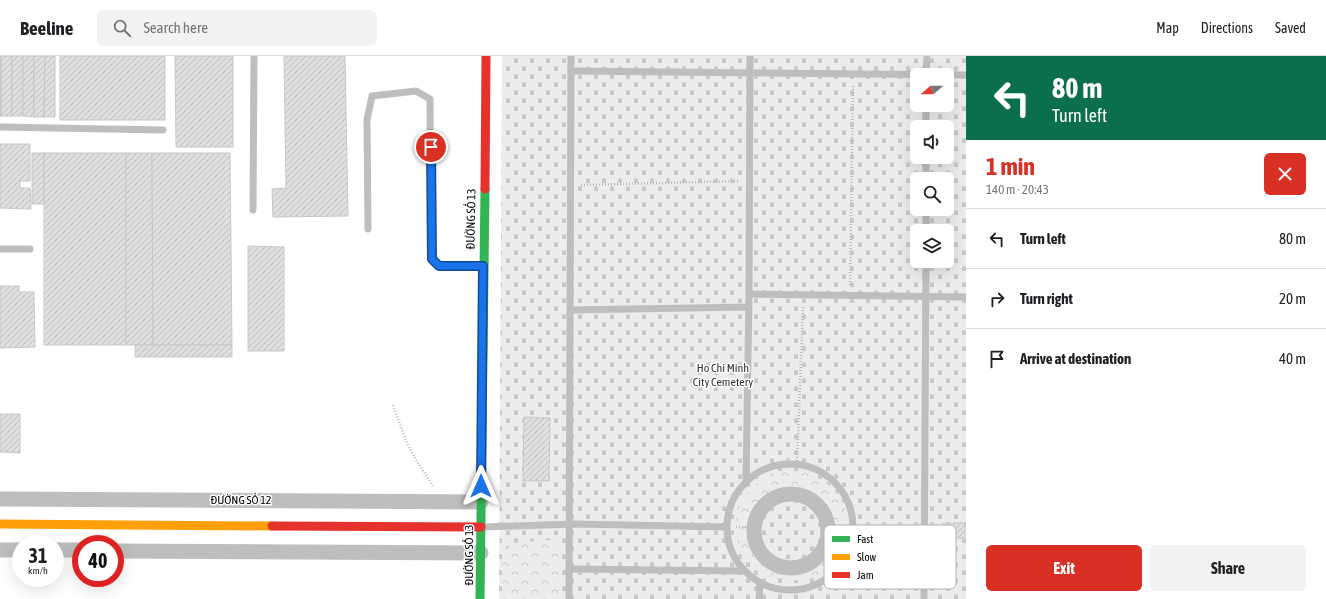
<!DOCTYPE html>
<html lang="en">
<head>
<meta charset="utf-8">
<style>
	:root { --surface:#fff; --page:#f2f2f2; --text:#202124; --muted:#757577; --line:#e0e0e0; --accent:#d93025 }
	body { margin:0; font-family:"Asap Condensed",sans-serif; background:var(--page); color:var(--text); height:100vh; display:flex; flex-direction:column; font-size:15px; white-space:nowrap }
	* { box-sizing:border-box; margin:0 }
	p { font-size:13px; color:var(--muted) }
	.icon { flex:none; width:22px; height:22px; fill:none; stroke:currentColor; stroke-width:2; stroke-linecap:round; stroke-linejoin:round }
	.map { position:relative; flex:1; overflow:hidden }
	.details { display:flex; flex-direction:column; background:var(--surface); width:360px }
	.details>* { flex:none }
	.guide { background:#0b6e4f; color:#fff; overflow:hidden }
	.needle { width:26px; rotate:250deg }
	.buttons { position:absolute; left:910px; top:12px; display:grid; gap:8px }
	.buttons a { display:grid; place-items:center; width:44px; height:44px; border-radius:6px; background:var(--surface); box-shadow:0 4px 16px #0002; font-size:20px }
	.speed { position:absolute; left:12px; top:479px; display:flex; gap:8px; font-size:20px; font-weight:700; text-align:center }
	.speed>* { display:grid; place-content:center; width:52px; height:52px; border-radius:50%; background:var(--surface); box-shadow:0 4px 16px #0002; line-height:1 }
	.speed small { font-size:10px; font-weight:400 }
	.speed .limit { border:6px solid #d22; background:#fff; color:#111 }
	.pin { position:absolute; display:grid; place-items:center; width:34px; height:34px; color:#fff; margin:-17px; border:2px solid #fff; border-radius:50%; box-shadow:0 1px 4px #0007 }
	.me { position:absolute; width:44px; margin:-22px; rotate:0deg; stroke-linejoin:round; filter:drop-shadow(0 0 3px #0008) }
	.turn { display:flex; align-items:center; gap:14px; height:84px; padding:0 20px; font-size:18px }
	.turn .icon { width:52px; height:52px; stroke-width:2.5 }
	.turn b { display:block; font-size:28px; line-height:34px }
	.round { display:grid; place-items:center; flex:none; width:42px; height:42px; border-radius:6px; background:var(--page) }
	.headline { display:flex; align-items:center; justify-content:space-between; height:68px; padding:0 20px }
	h1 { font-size:24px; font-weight:700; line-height:30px; color:var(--accent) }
	.action { display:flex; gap:8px; margin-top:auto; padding:8px 20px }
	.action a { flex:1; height:46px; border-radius:6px; background:var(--accent); color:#fff; font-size:16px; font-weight:700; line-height:46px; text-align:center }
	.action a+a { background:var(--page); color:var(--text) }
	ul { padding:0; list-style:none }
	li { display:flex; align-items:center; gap:12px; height:60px; padding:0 20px; border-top:1px solid var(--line) }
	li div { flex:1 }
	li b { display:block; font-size:15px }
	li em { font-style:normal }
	header { display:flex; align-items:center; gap:24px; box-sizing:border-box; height:56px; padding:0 20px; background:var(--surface); border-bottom:1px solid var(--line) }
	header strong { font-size:19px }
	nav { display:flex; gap:22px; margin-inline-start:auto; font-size:14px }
	.search { width:280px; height:36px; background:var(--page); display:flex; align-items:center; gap:10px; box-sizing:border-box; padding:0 14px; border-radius:6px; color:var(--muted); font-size:15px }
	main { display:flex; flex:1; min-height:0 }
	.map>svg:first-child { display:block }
	.cemetery { fill:url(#cemetery-stones); fill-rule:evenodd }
	.park { fill:url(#park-crowns); fill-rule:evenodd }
	.building { fill:url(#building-hatch); stroke:#c7c7c7 }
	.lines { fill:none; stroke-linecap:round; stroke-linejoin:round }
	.path { stroke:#b9b9b9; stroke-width:2.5; stroke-dasharray:1 2; stroke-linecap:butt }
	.lane { stroke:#bebebe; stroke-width:7 }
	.street { stroke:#bebebe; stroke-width:15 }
	.fast { stroke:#30b455; stroke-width:9 }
	.slow { stroke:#ff9f0a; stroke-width:9 }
	.jam { stroke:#e5322d; stroke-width:9 }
	.route-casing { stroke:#114b97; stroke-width:10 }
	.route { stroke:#1a73e8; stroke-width:7 }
	.labels { text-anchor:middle; stroke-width:3; stroke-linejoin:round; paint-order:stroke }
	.street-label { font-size:12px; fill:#000; stroke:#fff }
	.park-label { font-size:12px; fill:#333; stroke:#fff }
	.key { fill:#fff; stroke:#b2b2b2; stroke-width:1 }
	.key-label { font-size:11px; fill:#000 }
</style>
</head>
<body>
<header>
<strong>Beeline</strong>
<div class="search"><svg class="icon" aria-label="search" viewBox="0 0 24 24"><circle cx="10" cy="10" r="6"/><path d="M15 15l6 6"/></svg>Search here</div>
<nav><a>Map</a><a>Directions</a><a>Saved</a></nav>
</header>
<main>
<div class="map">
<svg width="966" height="543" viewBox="0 0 966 543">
	<defs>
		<pattern id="cemetery-stones" width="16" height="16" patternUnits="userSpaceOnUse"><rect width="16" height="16" fill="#ececec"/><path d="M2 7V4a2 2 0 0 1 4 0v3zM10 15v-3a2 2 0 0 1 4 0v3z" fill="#c9c9c9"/></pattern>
		<pattern id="park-crowns" width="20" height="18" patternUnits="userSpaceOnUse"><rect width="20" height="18" fill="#ececec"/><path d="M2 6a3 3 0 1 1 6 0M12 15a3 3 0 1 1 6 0" fill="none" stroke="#c9c9c9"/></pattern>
		<pattern id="building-hatch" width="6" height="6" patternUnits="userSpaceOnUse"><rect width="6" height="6" fill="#dfdfdf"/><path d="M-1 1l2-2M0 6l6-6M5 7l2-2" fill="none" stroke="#bebebe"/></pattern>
	</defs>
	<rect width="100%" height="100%" fill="#fff"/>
	<path class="cemetery" d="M502,0h464v543h-467zM917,19h30v30h-30zM917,71h30v30h-30zM917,123h30v30h-30zM917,175h30v30h-30z"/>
	<g class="park">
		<path d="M782,416c6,0 12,-1 18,0 19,2 39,18 45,36 3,10 3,20 2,30 -2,16 -14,31 -27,38 -64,23 -118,-54 -58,-96 6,-4 14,-6 20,-8zM786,437c4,0 9,0 13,1 25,5 35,33 25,55 -4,7 -11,12 -18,16 -45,21 -81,-55 -20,-72z"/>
		<polygon points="553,484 561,497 561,543 502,543 502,499 512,487"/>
	</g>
	<g class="building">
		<rect x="0" y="0" width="1" height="60"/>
		<rect x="1" y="0" width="11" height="60"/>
		<rect x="12" y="0" width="11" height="60"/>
		<polygon points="23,0 34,0 34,61 23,60"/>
		<polygon points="34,0 45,0 44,61 34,61"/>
		<polygon points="45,0 55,0 55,61 44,61"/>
		<rect x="60" y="0" width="105" height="64"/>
		<polygon points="175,0 233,0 233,91 176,91"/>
		<polygon points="284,0 345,0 348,160 273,161 272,133 286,132"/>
		<polygon points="0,88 30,88 30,125 20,125 20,132 30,132 31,153 0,152"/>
		<rect x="32" y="97" width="12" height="51"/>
		<rect x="44" y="97" width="82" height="192"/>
		<polygon points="126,97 152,97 153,289 126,289"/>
		<polygon points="152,97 230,97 232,289 153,289"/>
		<polygon points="248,190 284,191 284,295 248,295"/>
		<polygon points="0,230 19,230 19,236 34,236 35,291 0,292"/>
		<rect x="135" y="289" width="97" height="12"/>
		<polygon points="0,358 20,358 20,397 0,396"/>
		<polygon points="524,361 550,362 549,425 523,425"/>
		<rect x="943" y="467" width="22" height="15"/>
	</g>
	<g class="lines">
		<g class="path">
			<polyline points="581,129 738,125"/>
			<polyline points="850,229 853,30"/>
			<polyline points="393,349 406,385 416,404 433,430"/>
			<polyline points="797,408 803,250"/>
			<polyline points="736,471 754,471"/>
			<polyline points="852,477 914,477"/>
		</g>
		<g class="lane">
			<polyline points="571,15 966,19"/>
			<polyline points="926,19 927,0"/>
			<polyline points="926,49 926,71"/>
			<polyline points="0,71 163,74"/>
			<polyline points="926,101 926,123"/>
			<polyline points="926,153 926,175"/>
			<polyline points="253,154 254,0"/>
			<polyline points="368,173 367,64 372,40 416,35 430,43 431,203 439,210 483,210"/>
			<polyline points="0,193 30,193"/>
			<polyline points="749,238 966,241"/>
			<polyline points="570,254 749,251"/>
			<circle cx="790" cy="471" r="63"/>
			<polyline points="746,426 749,238 750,0"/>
			<polyline points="483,471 574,468 726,471"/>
			<polyline points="569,513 745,515"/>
			<polyline points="569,543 571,0"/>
			<polyline points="759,543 760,527"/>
			<polyline points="924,543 926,205"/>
		</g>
		<g class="street">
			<circle cx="791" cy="475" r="37"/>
			<polyline points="0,443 481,446"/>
			<polyline points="0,494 21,494"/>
			<polyline points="55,494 81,494"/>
			<polyline points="115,495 481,497"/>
		</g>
		<polyline class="fast" points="480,543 485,133"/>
		<polyline class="slow" points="0,468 272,470"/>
		<g class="jam">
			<polyline points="485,133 486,0"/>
			<polyline points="272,470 481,471"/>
		</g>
	</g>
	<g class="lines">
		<g class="route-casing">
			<polyline id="route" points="431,91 432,203 439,210 483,210 481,430"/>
		</g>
		<use href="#route" class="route"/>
	</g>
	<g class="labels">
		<g class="street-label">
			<text transform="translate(471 163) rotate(-89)" y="4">ĐƯỜNG SỐ 13</text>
			<text x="241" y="448">ĐƯỜNG SỐ 12</text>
			<text transform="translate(469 499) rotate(-90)" y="4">ĐƯỜNG SỐ 13</text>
		</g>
		<g class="park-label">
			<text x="723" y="316">Ho Chi Minh<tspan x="723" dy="14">City Cemetery</tspan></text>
		</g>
	</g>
	<rect x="824" y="469" width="132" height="64" rx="6" class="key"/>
	<rect x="832" y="480" width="18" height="6" fill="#30b455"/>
	<rect x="832" y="498" width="18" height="6" fill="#ff9f0a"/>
	<rect x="832" y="516" width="18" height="6" fill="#e5322d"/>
	<g class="key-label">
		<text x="857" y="487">Fast</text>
		<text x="857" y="505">Slow</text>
		<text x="857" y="523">Jam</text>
	</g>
</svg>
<div class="buttons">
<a><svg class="needle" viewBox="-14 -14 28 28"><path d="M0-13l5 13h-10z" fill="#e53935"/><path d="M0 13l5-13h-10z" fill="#757577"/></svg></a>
<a><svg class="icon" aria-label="sound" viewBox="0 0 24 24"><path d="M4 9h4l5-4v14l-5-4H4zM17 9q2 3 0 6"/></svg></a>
<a><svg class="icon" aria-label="search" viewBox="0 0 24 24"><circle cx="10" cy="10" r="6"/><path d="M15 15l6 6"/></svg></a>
<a><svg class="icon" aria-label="layers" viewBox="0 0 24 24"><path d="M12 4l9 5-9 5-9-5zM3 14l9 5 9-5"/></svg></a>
</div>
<div class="speed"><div>31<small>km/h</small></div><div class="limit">40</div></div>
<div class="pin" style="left:431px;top:91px;background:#d93025"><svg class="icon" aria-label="arrive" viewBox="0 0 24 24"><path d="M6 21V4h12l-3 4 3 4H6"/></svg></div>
<svg class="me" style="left:481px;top:430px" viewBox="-20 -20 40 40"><path d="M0-17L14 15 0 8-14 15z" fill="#1a73e8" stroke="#fff" stroke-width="4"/></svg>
</div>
<section class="details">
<div class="guide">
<div class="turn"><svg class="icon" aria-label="left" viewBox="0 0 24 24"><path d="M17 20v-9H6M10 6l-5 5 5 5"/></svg><div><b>80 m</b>Turn left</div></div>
</div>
<div class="headline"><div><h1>1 min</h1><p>140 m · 20:43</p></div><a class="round" style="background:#d93025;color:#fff"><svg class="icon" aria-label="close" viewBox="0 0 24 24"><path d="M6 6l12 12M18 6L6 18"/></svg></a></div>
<ul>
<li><svg class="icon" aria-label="left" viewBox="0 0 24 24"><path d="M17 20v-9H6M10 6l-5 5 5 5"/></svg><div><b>Turn left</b></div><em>80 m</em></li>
<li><svg class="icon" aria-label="right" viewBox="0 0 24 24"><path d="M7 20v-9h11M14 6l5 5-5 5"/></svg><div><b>Turn right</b></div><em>20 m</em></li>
<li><svg class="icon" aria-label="arrive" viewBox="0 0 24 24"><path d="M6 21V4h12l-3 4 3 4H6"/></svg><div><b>Arrive at destination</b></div><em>40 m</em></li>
</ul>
<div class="action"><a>Exit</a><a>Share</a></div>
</section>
</main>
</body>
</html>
